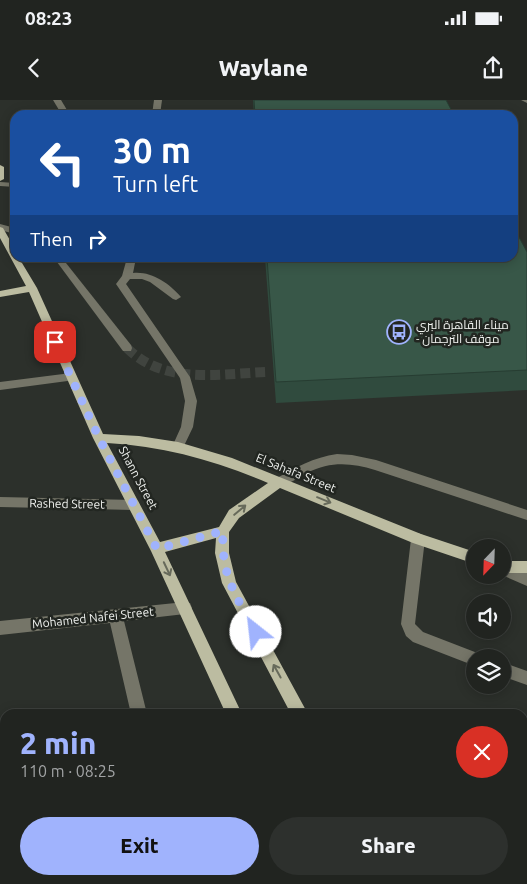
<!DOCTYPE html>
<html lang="en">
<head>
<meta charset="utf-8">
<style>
	:root { --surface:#212420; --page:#2d302d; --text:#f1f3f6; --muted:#a2a4a5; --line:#3e413e; --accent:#a0b3fd }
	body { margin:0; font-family:Ubuntu,Cairo,sans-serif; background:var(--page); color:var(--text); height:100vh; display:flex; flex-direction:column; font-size:19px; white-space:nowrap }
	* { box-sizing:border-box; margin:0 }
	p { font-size:16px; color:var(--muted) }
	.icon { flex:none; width:28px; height:28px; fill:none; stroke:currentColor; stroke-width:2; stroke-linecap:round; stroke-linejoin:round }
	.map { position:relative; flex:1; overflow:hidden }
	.side { position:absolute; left:0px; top:609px; width:528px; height:176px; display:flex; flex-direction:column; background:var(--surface); border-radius:15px 15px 0 0; box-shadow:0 2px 12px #0003,0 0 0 1px var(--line) }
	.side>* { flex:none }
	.top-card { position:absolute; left:10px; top:10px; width:508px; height:152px; border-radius:15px; box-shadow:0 2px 12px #0003,0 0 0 1px var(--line); background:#1a4fa0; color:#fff; overflow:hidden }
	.needle { width:32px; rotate:203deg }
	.tools { position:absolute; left:466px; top:439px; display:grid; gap:10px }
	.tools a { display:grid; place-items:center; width:45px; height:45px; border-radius:50%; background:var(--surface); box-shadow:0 2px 12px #0003,0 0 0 1px var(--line); font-size:25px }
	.pin { position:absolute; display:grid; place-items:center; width:42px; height:42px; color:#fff; margin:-21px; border-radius:10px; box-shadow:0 2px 8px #0006 }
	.me { position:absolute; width:55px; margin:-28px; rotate:331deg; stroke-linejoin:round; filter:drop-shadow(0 0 4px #0008) }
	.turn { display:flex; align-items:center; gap:18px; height:105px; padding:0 20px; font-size:22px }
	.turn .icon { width:65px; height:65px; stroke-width:2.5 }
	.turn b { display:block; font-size:35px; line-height:42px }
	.then { display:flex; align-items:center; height:48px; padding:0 20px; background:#0003; gap:10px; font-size:19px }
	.round { display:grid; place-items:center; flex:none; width:52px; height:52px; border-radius:26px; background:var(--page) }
	.summary { display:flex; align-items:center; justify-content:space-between; height:85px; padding:0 20px }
	h1 { font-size:30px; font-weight:800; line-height:38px; color:var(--accent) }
	.primary-button { display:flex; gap:10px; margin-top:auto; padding:10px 20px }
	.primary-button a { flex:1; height:58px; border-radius:30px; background:var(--accent); color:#111; font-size:20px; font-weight:800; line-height:58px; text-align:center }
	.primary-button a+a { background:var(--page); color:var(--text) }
	.status { display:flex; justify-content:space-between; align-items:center; height:35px; padding:0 25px; background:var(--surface); direction:ltr }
	.status svg { height:14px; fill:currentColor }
	header { display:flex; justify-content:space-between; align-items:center; height:65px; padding:0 20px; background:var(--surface); font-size:22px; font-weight:800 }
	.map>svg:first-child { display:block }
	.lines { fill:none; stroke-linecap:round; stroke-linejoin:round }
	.minor-tunnel { stroke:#40443f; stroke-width:10; stroke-dasharray:10 5; stroke-linecap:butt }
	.minor { fill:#757568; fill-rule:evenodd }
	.major { fill:#bcbca1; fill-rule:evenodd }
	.wall { fill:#304b3e }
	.building { fill:#385748; stroke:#273d32 }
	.oneway { stroke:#676a5b }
	.route { stroke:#a0b3fd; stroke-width:9; stroke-dasharray:0 16.2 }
	.labels { text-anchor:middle; stroke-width:5; stroke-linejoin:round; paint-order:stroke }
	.poi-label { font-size:12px; fill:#f1f3f0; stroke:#222621; text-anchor:start }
	.street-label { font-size:12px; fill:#f1f3f0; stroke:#222621 }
</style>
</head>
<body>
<div class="status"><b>08:23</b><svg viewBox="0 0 49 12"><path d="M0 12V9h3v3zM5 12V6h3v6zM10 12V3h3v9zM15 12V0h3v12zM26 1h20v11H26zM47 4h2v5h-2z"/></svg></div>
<header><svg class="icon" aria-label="back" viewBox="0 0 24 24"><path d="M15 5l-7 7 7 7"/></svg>Waylane<svg class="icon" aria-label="share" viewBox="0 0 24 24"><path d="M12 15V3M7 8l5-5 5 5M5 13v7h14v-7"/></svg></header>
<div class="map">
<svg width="527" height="784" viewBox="0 0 527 784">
	<rect width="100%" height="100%" fill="#2c302b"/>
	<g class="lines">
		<path class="minor-tunnel" d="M127,248c37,37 91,26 139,24"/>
		<g class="minor">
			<polygon points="53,0 61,0 70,15 62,15"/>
			<polygon points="154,0 162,0 160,15 152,15"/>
			<polygon points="521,0 527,0 527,3"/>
			<polygon points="0,82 15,83 15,87 0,86"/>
			<polygon points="0,124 15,128 15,134 0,130"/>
			<polygon points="54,158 62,158 131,245 132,248 131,251 123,251"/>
			<path d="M127,158h9l-3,15c18,-2 36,10 48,24l-5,3 -3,-1 -23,-17 -8,-3h-12l-4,5 64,93 7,24 -4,26 -11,23 -4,2 -6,-5 9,-20 4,-26 -5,-23 -64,-94 6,-8z"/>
			<polygon points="71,273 75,274 76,277 75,280 0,290 0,282"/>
			<path d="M337,354l15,1 24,5 151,50v10l-152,-50c-24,-7 -44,-9 -68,3 -9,5 -18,11 -28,14l-4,-2 -2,-3 2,-3c20,-11 39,-22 62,-25z"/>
			<polygon points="0,397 134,400 138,401 140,405 138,409 134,410 0,407"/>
			<polygon points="418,433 423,435 425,439 415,524 423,532 480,554 482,558 475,558 475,566 413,542 406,536 401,524 411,439 413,435"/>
			<polygon points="502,462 527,473 527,486 502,475"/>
			<polygon points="185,502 190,503 192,508 190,513 185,514 124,521 147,614 131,614 110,523 0,535 0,521"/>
			<polygon points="502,562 527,571 527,585 502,576"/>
			<polygon points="5,683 5,699 0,700 0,684"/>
			<polygon points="522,709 527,711 527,729 522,727"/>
			<polygon points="95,780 113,780 114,784 96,784"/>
			<rect x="169" y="780" width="18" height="4"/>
		</g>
		<g class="major">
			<polygon points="0,65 4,67 4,79 0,81"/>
			<path d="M0,127l3,1 12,21v9h4l18,30 66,146 36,2 39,6 54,16 189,76 54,18v12l-62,-21 -133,-55 -41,30 -10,14v21l7,29 72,132h-17l-69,-131 -7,-30 1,-15 -51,14 77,162h-16l-75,-163 -58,-113 -64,-146 -29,5v-6l26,-5 -26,-48zM107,343c57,3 109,18 161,40l-39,27 -10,17 -59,15z"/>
			<rect x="502" y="461" width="25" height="12"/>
			<polygon points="302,780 320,780 321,784 303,784"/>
			<polygon points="382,780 400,780 402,784 384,784"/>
		</g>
	</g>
	<g class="wall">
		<polygon points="253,0 446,0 454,15 254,15"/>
		<polygon points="527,152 527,290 276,303 265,158 512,158"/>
	</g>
	<g class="building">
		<polygon points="254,0 446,0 454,15 255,15"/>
		<polygon points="512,124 527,152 527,270 276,282 267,158 512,158"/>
	</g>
	<defs><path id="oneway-shaft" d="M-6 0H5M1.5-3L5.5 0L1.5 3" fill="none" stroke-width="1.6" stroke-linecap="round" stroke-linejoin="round" transform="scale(1.25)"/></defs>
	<g class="oneway">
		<use href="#oneway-shaft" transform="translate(324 400) rotate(22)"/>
		<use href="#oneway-shaft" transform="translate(240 410) rotate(-40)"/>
		<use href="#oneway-shaft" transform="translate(167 469) rotate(65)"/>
		<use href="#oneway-shaft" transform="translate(277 571) rotate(-119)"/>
	</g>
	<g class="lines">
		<path class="route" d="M55,242l44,96 58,111 66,-18c-2,45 12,63 33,101"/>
	</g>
	<defs>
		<g id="bus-ring" transform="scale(1.25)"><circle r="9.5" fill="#222621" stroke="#a0b3fd" stroke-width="1.5"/><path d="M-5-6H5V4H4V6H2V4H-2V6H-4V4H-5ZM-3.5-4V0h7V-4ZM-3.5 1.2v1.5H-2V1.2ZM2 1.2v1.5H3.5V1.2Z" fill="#a0b3fd"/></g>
	</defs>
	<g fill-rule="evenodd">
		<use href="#bus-ring" x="399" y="232"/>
	</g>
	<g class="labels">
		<g class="poi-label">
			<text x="416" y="229">ميناء القاهرة البري<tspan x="416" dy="14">- موقف الترجمان</tspan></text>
		</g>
		<g class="street-label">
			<text transform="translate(296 373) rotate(22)" y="4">El Sahafa Street</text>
			<text transform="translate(138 378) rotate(62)" y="4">Shann Street</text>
			<text transform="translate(67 404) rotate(1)" y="4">Rashed Street</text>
			<text transform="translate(93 518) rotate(-6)" y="4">Mohamed Nafei Street</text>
		</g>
	</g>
</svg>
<div class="tools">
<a><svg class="needle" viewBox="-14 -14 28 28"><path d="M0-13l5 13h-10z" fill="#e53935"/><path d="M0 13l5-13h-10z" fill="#a2a4a5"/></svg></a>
<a><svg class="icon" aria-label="sound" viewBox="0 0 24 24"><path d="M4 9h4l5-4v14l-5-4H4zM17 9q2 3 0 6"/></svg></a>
<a><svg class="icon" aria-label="layers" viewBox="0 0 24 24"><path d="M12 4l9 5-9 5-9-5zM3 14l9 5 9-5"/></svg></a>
</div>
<div class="pin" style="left:55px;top:242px;background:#d93025"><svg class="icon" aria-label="arrive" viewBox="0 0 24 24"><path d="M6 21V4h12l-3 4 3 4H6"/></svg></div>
<svg class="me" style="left:256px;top:532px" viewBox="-20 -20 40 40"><circle r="19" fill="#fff"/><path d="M0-13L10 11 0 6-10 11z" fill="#a0b3fd"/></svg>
<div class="top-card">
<div class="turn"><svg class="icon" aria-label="left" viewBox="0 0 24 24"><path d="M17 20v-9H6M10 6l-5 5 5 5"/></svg><div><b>30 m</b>Turn left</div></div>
<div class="then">Then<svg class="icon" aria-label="right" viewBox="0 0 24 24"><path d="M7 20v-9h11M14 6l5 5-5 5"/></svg></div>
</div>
<section class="side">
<div class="summary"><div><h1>2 min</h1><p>110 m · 08:25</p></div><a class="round" style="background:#d93025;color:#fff"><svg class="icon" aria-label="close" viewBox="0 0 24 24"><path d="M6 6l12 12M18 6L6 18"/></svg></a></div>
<div class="primary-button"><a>Exit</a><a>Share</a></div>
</section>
</div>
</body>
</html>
